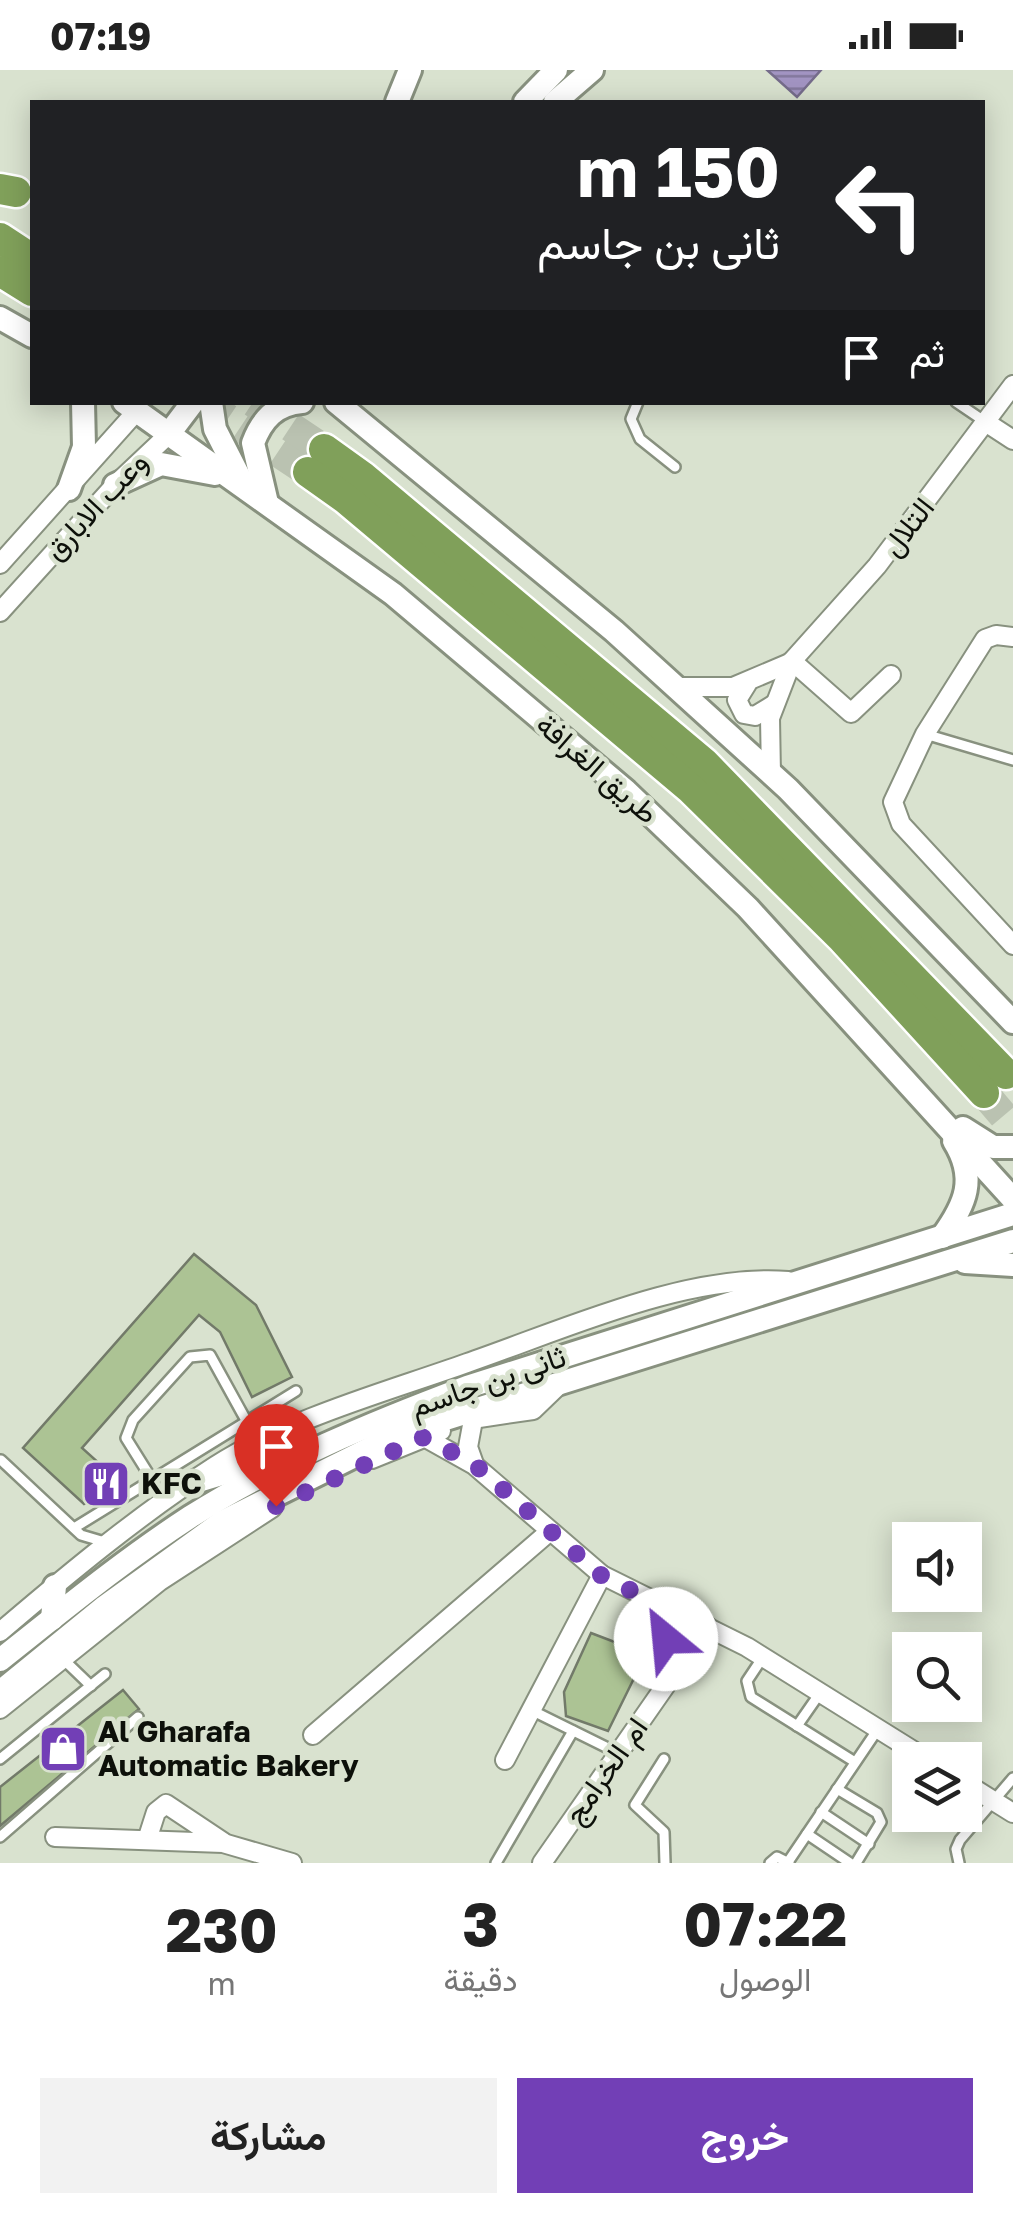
<!DOCTYPE html>
<html lang="ar">
<head>
<meta charset="utf-8">
<style>
	:root { --surface:#fff; --page:#f2f2f2; --text:#222; --muted:#767676; --accent:#723fb6 }
	body { margin:0; font-family:"Golos Text",Vazirmatn,sans-serif; background:var(--page); color:var(--text); direction:rtl; height:100vh; display:flex; flex-direction:column; font-size:38px; white-space:nowrap }
	* { box-sizing:border-box; margin:0 }
	p { font-size:32px; color:var(--muted) }
	.icon { flex:none; width:55px; height:55px; fill:none; stroke:currentColor; stroke-width:2; stroke-linecap:round; stroke-linejoin:round }
	.map { position:relative; height:1793px; overflow:hidden; direction:ltr }
	.sheet { display:flex; flex-direction:column; background:var(--surface); flex:1 }
	.sheet>* { flex:none }
	.banner { position:absolute; left:30px; top:30px; width:955px; height:305px; border-radius:0px; box-shadow:0 5px 25px #0003; direction:rtl; background:#202124; color:#fff; overflow:hidden }
	.tools { position:absolute; left:892px; top:1452px; display:grid; gap:20px }
	.tools a { display:grid; place-items:center; width:90px; height:90px; border-radius:0px; background:var(--surface); box-shadow:0 5px 25px #0003; font-size:50px }
	.pin { position:absolute; display:grid; place-items:center; width:85px; height:85px; color:#fff; margin:-102px -42px; border-radius:50% 50% 50% 0; rotate:-45deg; box-shadow:0 0 10px #0007 }
	.pin .icon { rotate:45deg }
	.me { position:absolute; width:110px; margin:-55px; rotate:332deg; stroke-linejoin:round; filter:drop-shadow(0 0 8px #0008) }
	.turn { display:flex; align-items:center; gap:35px; height:210px; padding:0 40px; font-size:45px }
	.turn .icon { width:130px; height:130px; stroke-width:2.5 }
	.turn b { display:block; font-size:70px; line-height:85px }
	.then { display:flex; align-items:center; height:95px; padding:0 40px; background:#0003; gap:20px; font-size:38px }
	.eta { display:flex; justify-content:space-evenly; align-items:center; height:170px; text-align:center }
	.eta b { font-size:60px; font-weight:700; line-height:70px }
	.button { display:flex; gap:20px; margin-top:auto; padding:20px 40px }
	.button a { flex:1; height:115px; border-radius:0px; background:var(--accent); color:#fff; font-size:40px; font-weight:700; line-height:115px; text-align:center }
	.button a+a { background:var(--page); color:var(--text) }
	.status { display:flex; justify-content:space-between; align-items:center; height:70px; padding:0 50px; background:var(--surface); direction:ltr }
	.status svg { height:28px; fill:currentColor }
	.map>svg:first-child { display:block }
	.water { fill:url(#water-rules); stroke:#756c8b; stroke-width:2.5 }
	.building { fill:#acc394; stroke:#727a69; stroke-width:2.5 }
	.lines { fill:none; stroke-linecap:round; stroke-linejoin:round }
	.highway-tunnel { stroke:#bac2b1; stroke-width:30; stroke-dasharray:30 15; stroke-linecap:butt }
	.lane-casing { stroke:#88917f; stroke-width:14 }
	.street-casing { stroke:#88917f; stroke-width:22 }
	.secondary-casing { stroke:#88917f; stroke-width:28 }
	.highway-casing { stroke:#fff; stroke-width:35 }
	.lane { stroke:#fff; stroke-width:9 }
	.street { stroke:#fff; stroke-width:18 }
	.secondary { stroke:#fff; stroke-width:22 }
	.highway { stroke:#80a05a; stroke-width:30 }
	.route { stroke:#723fb6; stroke-width:18; stroke-dasharray:0 32.4 }
	.labels { text-anchor:middle; stroke-width:9; stroke-linejoin:round; paint-order:stroke }
	.street-label { font-size:30px; fill:#0d100a; stroke:#d9e2cf }
	.poi-label { font-size:30px; font-weight:bold; fill:#0d100a; stroke:#d9e2cf; text-anchor:start }
</style>
</head>
<body>
<div class="status"><b>07:19</b><svg viewBox="0 0 49 12"><path d="M0 12V9h3v3zM5 12V6h3v6zM10 12V3h3v9zM15 12V0h3v12zM26 1h20v11H26zM47 4h2v5h-2z"/></svg></div>
<div class="map">
<svg width="1013" height="1793" viewBox="0 0 1013 1793">
	<defs>
		<pattern id="water-rules" width="6" height="5" patternUnits="userSpaceOnUse" patternTransform="scale(2.5)"><rect width="6" height="5" fill="#a294c2"/><path d="M0 2.5h6" fill="none" stroke="#82779c"/></pattern>
	</defs>
	<rect width="100%" height="100%" fill="#d9e2cf"/>
	<polygon class="water" points="767,0 821,0 797,27"/>
	<g class="building">
		<polygon points="194,1184 256,1235 292,1307 252,1327 220,1262 199,1245 82,1378 121,1413 84,1434 23,1378"/>
		<polygon points="591,1563 646,1584 608,1661 566,1646 564,1622"/>
		<polygon points="123,1620 139,1639 0,1756 0,1717"/>
	</g>
	<g class="lines">
		<g class="highway-tunnel">
			<polyline points="203,332 308,402"/>
			<polyline points="253,332 324,379"/>
			<polyline points="984,1023 1013,1057"/>
		</g>
		<g class="lane-casing">
			<g id="lane">
				<polyline points="638,332 631,349 640,369 675,397"/>
				<polyline points="956,332 987,353"/>
				<polyline points="925,664 1013,690"/>
				<polyline points="1,1390 81,1465 108,1473"/>
				<polyline points="166,1432 126,1368 133,1350 190,1287 210,1285 258,1372"/>
				<polyline points="74,1458 296,1321"/>
				<polyline points="763,1587 747,1611 751,1627 855,1692"/>
				<polyline points="63,1589 91,1616"/>
				<polyline points="531,1640 618,1683"/>
				<polyline points="797,1656 820,1623"/>
				<polyline points="0,1689 105,1604"/>
				<polyline points="664,1689 635,1735 664,1762 665,1793"/>
				<polyline points="837,1719 877,1743 881,1752 856,1793"/>
				<polyline points="821,1742 869,1774"/>
				<polyline points="807,1764 850,1793"/>
				<polyline points="0,1767 138,1647"/>
				<polyline points="788,1792 878,1659"/>
				<polyline points="496,1793 573,1661"/>
				<polyline points="770,1793 777,1787 789,1793"/>
				<polyline points="959,1793 956,1779 960,1770 1013,1708"/>
			</g>
		</g>
		<g class="street-casing">
			<g id="street">
				<polyline points="987,353 1013,370"/>
				<polyline points="0,494 135,343"/>
				<polyline points="0,542 115,415 168,365"/>
				<polyline points="1013,567 996,565 985,569 925,664 893,732 901,754 1013,875"/>
				<polyline points="792,591 851,643 891,605"/>
				<polyline points="747,614 737,630 744,644 755,646 773,635"/>
				<polyline points="674,617 733,617 792,592"/>
				<polyline points="771,704 770,648 792,591 877,496 1013,315"/>
				<polyline points="479,1348 533,1340 561,1313"/>
				<polyline points="473,1350 468,1377 474,1394"/>
				<polyline points="424,1367 474,1395 602,1505 747,1577 928,1690"/>
				<polyline points="372,1389 441,1361"/>
				<polyline points="652,1531 666,1569 669,1609"/>
				<path d="M0,1562c68,-58 140,-118 215,-166 77,-49 168,-73 252,-103 96,-33 219,-90 321,-82"/>
				<polyline points="0,1639 160,1511 272,1438"/>
				<polyline points="313,1665 549,1462"/>
				<polyline points="505,1690 602,1505"/>
				<polyline points="965,1713 1013,1743"/>
				<polyline points="55,1767 223,1773 292,1793"/>
				<polyline points="147,1770 156,1742 166,1734 223,1772"/>
				<polyline points="542,1793 707,1556"/>
			</g>
		</g>
		<g class="secondary-casing">
			<g id="secondary">
				<polyline points="397,32 410,0"/>
				<polyline points="525,32 556,0"/>
				<polyline points="555,32 592,0"/>
				<polyline points="0,248 32,266"/>
				<polyline points="124,332 393,524 626,721 748,838 1013,1129"/>
				<polyline points="211,332 215,359 243,414"/>
				<polyline points="336,332 614,561 788,719 1013,952"/>
				<polyline points="168,365 193,332"/>
				<polyline points="115,415 161,394 215,404"/>
				<polyline points="69,419 84,377 83,332"/>
				<path d="M267,433l-14,-60c9,-24 23,-39 49,-41"/>
				<polyline points="963,1058 993,1077 1013,1077"/>
				<path d="M942,1167c24,-33 35,-59 12,-96"/>
				<polyline points="965,1192 1013,1195"/>
				<polyline points="195,1412 251,1395 272,1397"/>
				<polyline points="52,1549 55,1516"/>
				<path d="M0,1590c62,-49 124,-100 190,-143 87,-55 181,-94 277,-130l546,-173"/>
				<polyline points="0,1622 103,1538 222,1452 401,1363 1013,1171"/>
			</g>
		</g>
		<g class="highway-casing">
			<g id="highway">
				<polyline points="0,119 16,122"/>
				<polyline points="0,168 32,189"/>
				<polyline points="0,201 32,221"/>
				<polyline points="324,379 363,407 704,693 1006,1004"/>
				<polyline points="308,402 346,429 691,719 842,868 984,1023"/>
			</g>
		</g>
		<use href="#lane" class="lane"/>
		<use href="#street" class="street"/>
		<use href="#secondary" class="secondary"/>
		<use href="#highway" class="highway"/>
	</g>
	<g class="lines">
		<polyline class="route" points="276,1436 424,1367 474,1394 602,1506 652,1531 666,1569"/>
	</g>
	<defs>
		<g id="restaurant-square" transform="scale(2.5)"><rect x="-9" y="-9" width="18" height="18" rx="4" fill="#723fb6" stroke="#d9e2cf"/><path d="M-5-6h1v4h1v-4h1v4h1v-4h1v5L-1.5 .5V6h-2V.5L-5-1ZM5-6V6H3V1.5H1.5Q1.5-4 5-6Z" fill="#fff"/></g>
		<g id="shop-square" transform="scale(2.5)"><rect x="-9" y="-9" width="18" height="18" rx="4" fill="#723fb6" stroke="#d9e2cf"/><path d="M-5-2.5h2.3a2.7 3.5 0 0 1 5.4 0H5L5.5 6h-11ZM-1.5-2.5h3a1.5 2.3 0 0 0-3 0Z" fill="#fff"/></g>
	</defs>
	<g fill-rule="evenodd">
		<use href="#restaurant-square" x="106" y="1414"/>
		<use href="#shop-square" x="63" y="1679"/>
	</g>
	<g class="labels">
		<g class="street-label">
			<text transform="translate(96 436) rotate(-47)" y="10">وعب الابارق</text>
			<text transform="translate(908 457) rotate(-52)" y="10">التلال</text>
			<text transform="translate(597 699) rotate(41)" y="10">طريق الغرافة</text>
			<text transform="translate(488 1312) rotate(-19)" y="10">ثانى بن جاسم</text>
			<text transform="translate(606 1701) rotate(-55)" y="10">ام الخرامج</text>
		</g>
		<g class="poi-label">
			<text x="141" y="1424">KFC</text>
			<text x="98" y="1672">Al Gharafa<tspan x="98" dy="34">Automatic Bakery</tspan></text>
		</g>
	</g>
</svg>
<div class="tools">
<a><svg class="icon" aria-label="sound" viewBox="0 0 24 24"><path d="M4 9h4l5-4v14l-5-4H4zM17 9q2 3 0 6"/></svg></a>
<a><svg class="icon" aria-label="search" viewBox="0 0 24 24"><circle cx="10" cy="10" r="6"/><path d="M15 15l6 6"/></svg></a>
<a><svg class="icon" aria-label="layers" viewBox="0 0 24 24"><path d="M12 4l9 5-9 5-9-5zM3 14l9 5 9-5"/></svg></a>
</div>
<div class="pin" style="left:276px;top:1436px;background:#d93025"><svg class="icon" aria-label="arrive" viewBox="0 0 24 24"><path d="M6 21V4h12l-3 4 3 4H6"/></svg></div>
<svg class="me" style="left:666px;top:1569px" viewBox="-20 -20 40 40"><circle r="19" fill="#fff"/><path d="M0-13L10 11 0 6-10 11z" fill="#723fb6"/></svg>
<div class="banner">
<div class="turn"><svg class="icon" aria-label="left" viewBox="0 0 24 24"><path d="M17 20v-9H6M10 6l-5 5 5 5"/></svg><div><b>150 m</b>ثانى بن جاسم</div></div>
<div class="then">ثم<svg class="icon" aria-label="arrive" viewBox="0 0 24 24"><path d="M6 21V4h12l-3 4 3 4H6"/></svg></div>
</div>
</div>
<section class="sheet">
<div class="eta">
<div><b>07:22</b><p>الوصول</p></div>
<div><b>3</b><p>دقيقة</p></div>
<div><b>230</b><p>m</p></div>
</div>
<div class="button"><a>خروج</a><a>مشاركة</a></div>
</section>
</body>
</html>
